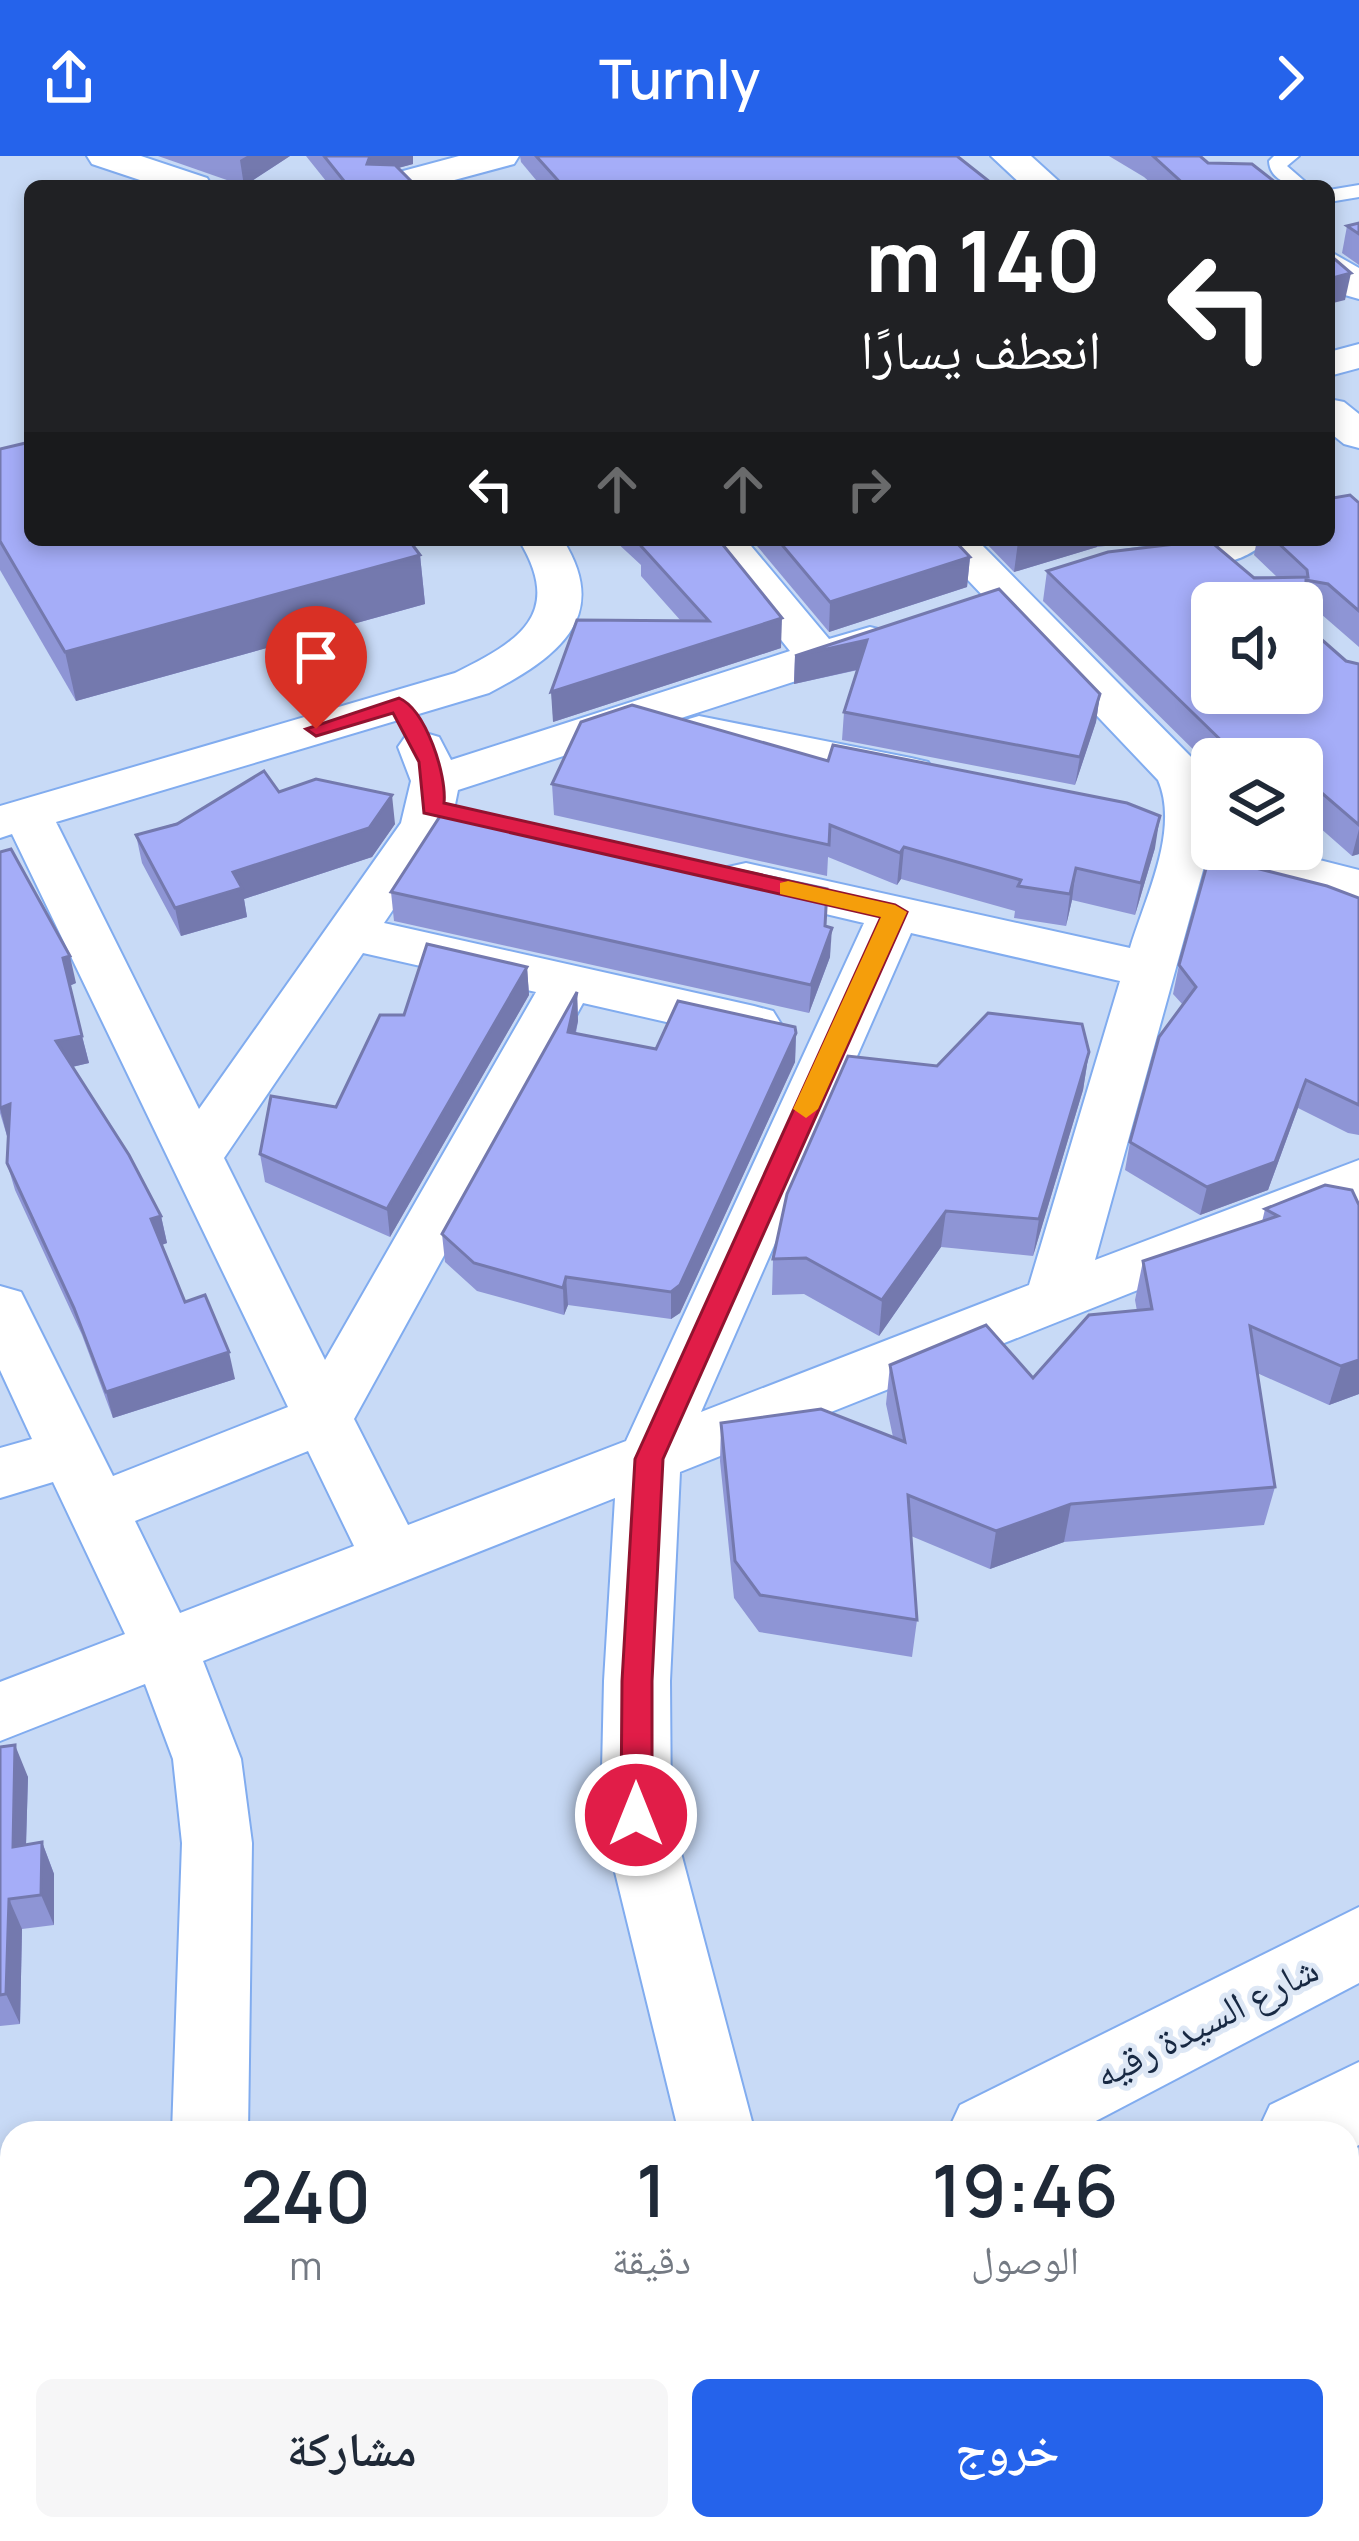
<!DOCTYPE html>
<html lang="ar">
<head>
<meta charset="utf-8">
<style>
	:root { --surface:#fff; --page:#f6f6f7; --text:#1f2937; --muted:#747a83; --accent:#2563eb }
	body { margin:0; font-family:Manrope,"Noto Naskh Arabic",sans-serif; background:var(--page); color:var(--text); direction:rtl; height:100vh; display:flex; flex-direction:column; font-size:45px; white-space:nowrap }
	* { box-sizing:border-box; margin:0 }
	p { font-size:39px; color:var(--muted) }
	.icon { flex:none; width:66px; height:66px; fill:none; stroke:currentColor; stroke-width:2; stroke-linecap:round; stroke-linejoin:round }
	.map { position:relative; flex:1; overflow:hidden; direction:ltr }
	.sheet { position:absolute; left:0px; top:1965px; width:1359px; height:420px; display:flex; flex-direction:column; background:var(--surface); border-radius:36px 36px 0 0; box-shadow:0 6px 18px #0003; direction:rtl }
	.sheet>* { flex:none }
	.hud { position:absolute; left:24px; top:24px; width:1311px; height:366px; border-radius:18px; box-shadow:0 6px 18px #0003; direction:rtl; background:#202124; color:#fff; overflow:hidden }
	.controls { position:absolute; left:1191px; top:426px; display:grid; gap:24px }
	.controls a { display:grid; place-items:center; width:132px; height:132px; border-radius:18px; background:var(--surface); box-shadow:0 6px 18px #0003; font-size:60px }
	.pin { position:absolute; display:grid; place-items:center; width:102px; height:102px; color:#fff; margin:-123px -51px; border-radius:50% 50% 50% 0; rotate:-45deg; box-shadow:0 0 12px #0007 }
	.pin .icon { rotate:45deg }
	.me { position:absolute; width:132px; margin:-66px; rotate:0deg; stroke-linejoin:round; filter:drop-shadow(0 0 9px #0008) }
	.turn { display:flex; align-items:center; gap:42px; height:252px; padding:0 36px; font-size:54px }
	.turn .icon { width:156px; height:156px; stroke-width:2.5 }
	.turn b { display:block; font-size:84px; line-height:102px }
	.lanes { display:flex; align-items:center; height:114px; padding:0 36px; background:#0003; justify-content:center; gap:60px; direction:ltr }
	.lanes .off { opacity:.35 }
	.eta { display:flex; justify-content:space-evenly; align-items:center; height:204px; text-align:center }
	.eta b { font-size:72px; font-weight:600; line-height:84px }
	.action { display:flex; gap:24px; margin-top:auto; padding:24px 36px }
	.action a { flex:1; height:138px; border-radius:18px; background:var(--accent); color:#fff; font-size:48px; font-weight:600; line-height:138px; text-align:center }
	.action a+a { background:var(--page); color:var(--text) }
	header { display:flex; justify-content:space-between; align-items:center; height:156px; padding:0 36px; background:var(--accent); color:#fff; font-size:54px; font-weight:600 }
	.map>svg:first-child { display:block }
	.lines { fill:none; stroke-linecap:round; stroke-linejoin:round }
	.lane-casing { stroke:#81acef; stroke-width:4 }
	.street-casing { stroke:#81acef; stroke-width:4 }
	.secondary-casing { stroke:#81acef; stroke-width:4 }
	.lane { fill:#fff; fill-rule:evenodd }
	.street { fill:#fff; fill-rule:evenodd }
	.secondary { fill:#fff; fill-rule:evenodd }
	.wall { fill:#8e95d5 }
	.shaded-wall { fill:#7479ae }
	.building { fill:#a5adf8; stroke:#7479ae; stroke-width:3; fill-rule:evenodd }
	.route { fill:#e11d48; stroke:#92132f; stroke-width:3 }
	.slow { fill:#f59e0b }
	.labels { text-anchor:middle; stroke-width:10; stroke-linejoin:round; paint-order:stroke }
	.near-street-label { font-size:39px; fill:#182943; stroke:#dde7f5 }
</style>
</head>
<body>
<header><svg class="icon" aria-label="forward" viewBox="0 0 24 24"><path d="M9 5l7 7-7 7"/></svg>Turnly<svg class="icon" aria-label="share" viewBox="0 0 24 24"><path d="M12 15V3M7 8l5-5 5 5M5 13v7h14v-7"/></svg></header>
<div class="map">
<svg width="1359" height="2385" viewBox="0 0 1359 2385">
	<rect width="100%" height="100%" fill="#c8daf6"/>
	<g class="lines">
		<g class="lane-casing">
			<g id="lane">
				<path d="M1274,0h25l-12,10 23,20c-17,0 -40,-4 -41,-25z"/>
				<polygon points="1359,29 1359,41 1329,46 1329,34"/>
				<polygon points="1347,2287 1359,2290 1359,2332 1347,2329"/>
			</g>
		</g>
		<g class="street-casing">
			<g id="street">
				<polygon points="87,0 141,0 207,22 212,30 158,30 92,8"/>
				<polygon points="459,0 519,0 514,8 432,30 372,30 377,22"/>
				<polygon points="991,0 1031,0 1064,30 1023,30"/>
				<polygon points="1329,95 1359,112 1359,143 1345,139 1329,126"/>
				<polygon points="1359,188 1359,212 1329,220 1329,196"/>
				<polygon points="1329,243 1344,246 1359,258 1359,292 1344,288 1329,276"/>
				<path d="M519,384h44c49,78 -7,118 -74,153l-433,129 143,287 202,-286 10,-42 -13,-34 7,-10 17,-5 17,5 12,23 339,-109 -89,-111h45l83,99 41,-12 16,4 7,10 -7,10 -50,17 -378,122 -7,34 -67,99 370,83 19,5 8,13 -8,13 -19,5 -171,-39 -229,416 54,106 218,-84 238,-518 -136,-32 -7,-12 7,-12 18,-4 384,85c15,-50 50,-118 28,-168l-228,-240h47l220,223 15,28v58h64l83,21v34l-154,-41 -110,397 264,-100v42l-679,270 -10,209 1,134 84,318h-76l-78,-318 3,-134 11,-183 -412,163 38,98 11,84 -4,290h-76l10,-290 -9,-84 -28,-75 -145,57v-59l125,-48 -72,-152 -53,16v-50l32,-9 -32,-69v-84l21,6 92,184 175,-69 -276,-573 -12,4v-32l455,-133c65,-32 109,-59 64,-133zM911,777l209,48 -91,304 -328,127zM363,797l173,39 -211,368 -101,-202zM308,1295l46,95 -174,67 -45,-92z"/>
				<path d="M1201,384h65c-20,29 -110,37 -143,29l-6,-9 6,-9z"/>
				<polygon points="699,560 911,602 928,606 935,617 928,628 911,632 682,585 675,575 682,565"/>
			</g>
		</g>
		<g class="secondary-casing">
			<g id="secondary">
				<polygon points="1359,1751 1359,1827 1073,1977 947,1977 960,1949"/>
				<polygon points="1359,1906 1359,1989 1347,1995 1347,1977 1257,1977 1270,1949"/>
				<polygon points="154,2373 264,2373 259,2385 149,2385"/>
				<polygon points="490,2373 600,2373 595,2385 485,2385"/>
			</g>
		</g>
		<use href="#lane" class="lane"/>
		<use href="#street" class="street"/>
		<use href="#secondary" class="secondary"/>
	</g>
	<g class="wall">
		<polygon points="158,0 290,0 244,30"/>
		<polygon points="306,0 413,0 413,8 398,12 416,30 330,30"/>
		<polygon points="520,0 957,0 995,30 541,30 521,6"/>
		<polygon points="1109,0 1200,0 1208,7 1280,30 1154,30 1144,21"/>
		<polygon points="1359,67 1359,109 1342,97 1347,70"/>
		<polygon points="0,293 420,399 425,448 76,545 0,414"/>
		<polygon points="1333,342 1359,347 1359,491 1321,458 1306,455 1305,469 1346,505 1359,508 1359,698 1352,700 1302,656 1302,603 1212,603 1212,612 1043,445 1047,415 1277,421 1254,399 1257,384 1329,384"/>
		<polygon points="614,384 719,384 781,492 553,566 681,465 641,420 641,409"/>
		<polygon points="752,384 954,384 970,401 967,431 829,476"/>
		<polygon points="983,384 1155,384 1097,391 1014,416"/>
		<polygon points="795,500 1100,538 1096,566 1075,629 842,584 844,556 858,514 794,528"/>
		<polygon points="828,605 1155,692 1135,759 1072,744 1066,770 1014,762 1015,755 901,723 897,729 828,701 827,720 554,659 552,628"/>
		<polygon points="279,636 395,668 372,701 244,743 247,761 181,780 142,707 136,679"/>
		<polygon points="0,696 76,827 69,830 89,907 72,911 161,1060 167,1087 162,1089 185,1146 235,1223 113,1262 82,1179 15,1034 7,1007 8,980 7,980 0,957"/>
		<polygon points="1259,712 1359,742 1359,979 1348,977 1298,952 1268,1034 1200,1059 1125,1014 1130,986 1183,849 1173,838 1179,809"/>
		<polygon points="391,736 830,801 809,857 394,765"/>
		<polygon points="527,811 529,839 390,1081 265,1026 260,998 336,951 404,859"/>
		<polygon points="577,836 578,865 576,877 656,893 796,877 795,906 680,1157 671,1163 568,1149 564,1159 477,1135 445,1106 442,1078"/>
		<polygon points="1089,896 1083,934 1033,1100 941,1091 879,1180 804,1138 772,1139 773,1103 937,910"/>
		<polygon points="1359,1049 1359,1238 1329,1249 1257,1217 1275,1331 1264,1369 1064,1386 990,1413 911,1380 917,1464 912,1501 759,1476 734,1442 720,1305 721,1267 893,1281 886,1248 890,1209 1033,1222 1137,1155 1135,1144 1143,1105 1262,1066 1265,1053"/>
		<polygon points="0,1591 28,1621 26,1689 42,1686 54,1718 54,1769 22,1773 20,1868 0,1870"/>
	</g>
	<g class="shaded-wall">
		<polygon points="247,0 290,0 244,30 240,4"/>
		<polygon points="370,0 413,0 413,8 376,18 367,8"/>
		<polygon points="1351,117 1345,144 1329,148 1329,123"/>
		<polygon points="1025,384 1098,384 1097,391 1014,416 1018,386"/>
		<polygon points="420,399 425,448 76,545 65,496"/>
		<polygon points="970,401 967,431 829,476 830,446"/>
		<polygon points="782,462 781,492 553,566 551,536"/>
		<polygon points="867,484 865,512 794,528 795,500"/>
		<polygon points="1100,538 1096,566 1075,629 1080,601"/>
		<polygon points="1260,584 1256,603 1230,603 1232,595"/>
		<polygon points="392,639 395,668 372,701 244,743 247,761 181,780 175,752 233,716"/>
		<polygon points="1160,660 1155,692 1135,759 1141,727"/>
		<polygon points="1359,673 1359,698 1352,700"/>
		<polygon points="904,691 901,723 897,729 900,697"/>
		<polygon points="1076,712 1072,744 1066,770 1070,738"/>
		<polygon points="832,772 830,801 809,857 811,829"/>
		<polygon points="70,800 76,827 69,830 63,802"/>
		<polygon points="527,811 529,839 390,1081 387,1053"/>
		<polygon points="577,836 578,865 569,904 568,876"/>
		<polygon points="796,877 795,906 680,1157 671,1163 671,1136"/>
		<polygon points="82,880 89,907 63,913 56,885"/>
		<polygon points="1089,896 1083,934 1033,1100 1039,1063"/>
		<polygon points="1306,924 1298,952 1268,1034 1200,1059 1207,1031"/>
		<polygon points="10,948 18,976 7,980 0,952"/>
		<polygon points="946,1055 941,1091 879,1180 882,1144"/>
		<polygon points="161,1060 167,1087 158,1090 151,1063"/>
		<polygon points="566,1121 568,1149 564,1159 563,1132"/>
		<polygon points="229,1196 235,1223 113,1262 106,1236"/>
		<polygon points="1359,1204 1359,1238 1329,1249 1341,1210"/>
		<polygon points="1071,1348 1064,1386 990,1413 996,1375"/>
		<polygon points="15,1589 28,1621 25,1722 13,1691"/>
		<polygon points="42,1686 54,1718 54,1769 41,1739"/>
		<polygon points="9,1743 22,1773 20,1868 6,1838"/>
	</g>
	<g class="building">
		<polygon points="324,0 370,0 367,8 395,9 416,30 348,30"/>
		<polygon points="536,0 957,0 995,30 563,30"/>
		<polygon points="1153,0 1200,0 1208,7 1252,8 1280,30 1186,30"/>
		<polygon points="1359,67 1359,78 1347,70"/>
		<polygon points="1329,68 1330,99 1351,117 1329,123"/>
		<polygon points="30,286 30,384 409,384 420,399 65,496 0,385 0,293"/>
		<path d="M1329,320l2,1 2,21 17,-3 9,8v108l-31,-27 -22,-4 -1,45 41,36 13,3v161l-57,-49v-17h-20l-22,-19 -28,11 -185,-180 61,-19 101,-12 45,38 54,-1 -1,-7 -32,-30h54zM1212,447h90v90h-90z"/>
		<polygon points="642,384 719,384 782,462 551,536 577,464 709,465 641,390"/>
		<polygon points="778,384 954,384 970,401 830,446"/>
		<polygon points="999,433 1100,538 1080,601 844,556 867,484 795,500"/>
		<polygon points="632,549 828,605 833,589 1127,647 1160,660 1141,727 1076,712 1070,738 1018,730 1021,724 904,691 900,697 830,669 829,689 552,628 581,566"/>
		<polygon points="264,615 279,636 316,623 392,639 369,672 233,716 242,732 175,752 136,679 177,668"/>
		<polygon points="446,651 827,733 825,770 832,772 811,829 391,736"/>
		<polygon points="1212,691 1212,693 1227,693 1260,705 1244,709 1327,730 1359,742 1359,949 1306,924 1275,1006 1207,1031 1130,986 1159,881 1196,831 1179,809"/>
		<polygon points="11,693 70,800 63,802 82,880 56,885 129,999 161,1060 151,1063 185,1146 205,1139 229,1196 106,1236 74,1152 7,1007 10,948 0,952 0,696"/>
		<polygon points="427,788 527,811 387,1053 260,998 271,940 336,951 380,859 404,859"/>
		<polygon points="577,836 568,876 656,893 678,845 795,871 796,877 680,1129 671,1136 566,1121 563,1132 474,1107 442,1078"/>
		<polygon points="988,857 1082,868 1089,896 1039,1063 946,1055 882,1144 806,1102 773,1103 787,1038 848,900 937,910"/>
		<polygon points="1325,1029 1352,1034 1359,1049 1359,1204 1341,1210 1250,1170 1275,1331 1071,1348 996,1375 908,1339 917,1464 760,1439 735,1405 721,1267 821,1253 905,1286 890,1209 986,1169 1033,1222 1089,1159 1152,1153 1143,1105 1278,1060 1265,1053"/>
		<polygon points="15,1589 13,1691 42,1686 41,1739 9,1743 6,1838 0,1839 0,1591"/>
	</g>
	<path class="route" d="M399,542c27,12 48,77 45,105l451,102 12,7 -244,547 -11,222v134l-5,10 -11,4 -11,-4 -4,-10 1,-134 13,-222 246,-542 -457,-104 -5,-51 -26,-49 -77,23 -10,-7z"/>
	<polygon class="slow" points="788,725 895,749 907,756 818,953 806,962 793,953 881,761 780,738 780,727"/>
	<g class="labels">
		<g class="near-street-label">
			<text transform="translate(1206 1865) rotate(-27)" y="14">شارع السيدة رقيه</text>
		</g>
	</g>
</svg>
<div class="controls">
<a><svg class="icon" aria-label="sound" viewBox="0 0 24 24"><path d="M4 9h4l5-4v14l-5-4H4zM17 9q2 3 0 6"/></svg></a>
<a><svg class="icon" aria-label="layers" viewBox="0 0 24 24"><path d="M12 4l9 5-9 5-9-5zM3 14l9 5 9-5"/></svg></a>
</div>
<div class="pin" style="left:316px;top:573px;background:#d93025"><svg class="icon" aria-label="arrive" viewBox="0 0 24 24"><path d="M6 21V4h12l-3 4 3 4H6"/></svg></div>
<svg class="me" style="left:636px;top:1659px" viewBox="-20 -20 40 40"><circle r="17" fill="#e11d48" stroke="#fff" stroke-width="3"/><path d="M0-11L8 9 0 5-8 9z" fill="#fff"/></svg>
<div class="hud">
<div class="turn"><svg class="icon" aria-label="left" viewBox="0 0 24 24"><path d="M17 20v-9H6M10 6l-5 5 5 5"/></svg><div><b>140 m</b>انعطف يسارًا</div></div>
<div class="lanes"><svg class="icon" aria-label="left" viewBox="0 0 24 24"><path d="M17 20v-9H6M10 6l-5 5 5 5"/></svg><svg class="icon off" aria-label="ahead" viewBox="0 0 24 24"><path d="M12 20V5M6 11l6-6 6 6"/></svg><svg class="icon off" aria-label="ahead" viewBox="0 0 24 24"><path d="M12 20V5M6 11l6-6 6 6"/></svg><svg class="icon off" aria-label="right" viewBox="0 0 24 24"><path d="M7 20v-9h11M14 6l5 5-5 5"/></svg></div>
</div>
<section class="sheet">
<div class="eta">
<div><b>19:46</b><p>الوصول</p></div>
<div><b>1</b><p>دقيقة</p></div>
<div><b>240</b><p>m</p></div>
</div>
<div class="action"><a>خروج</a><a>مشاركة</a></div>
</section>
</div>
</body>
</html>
